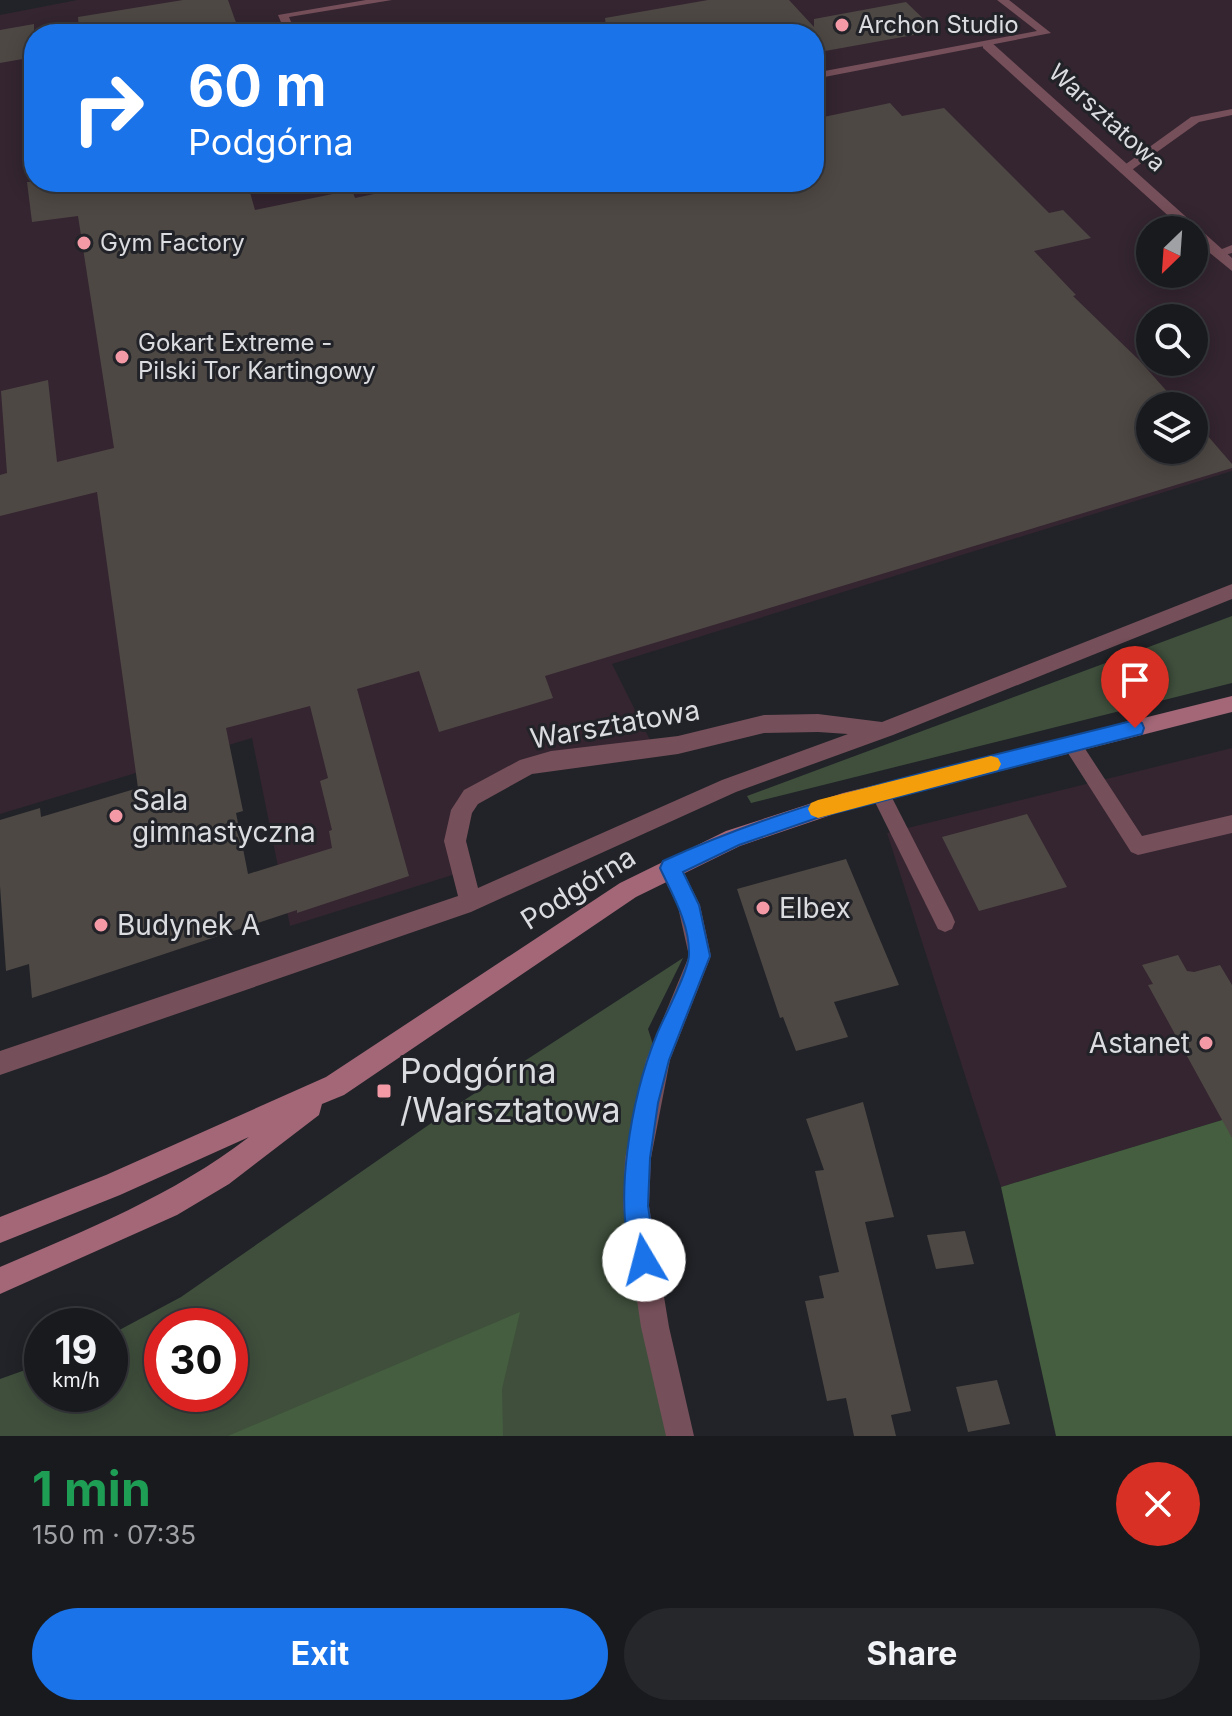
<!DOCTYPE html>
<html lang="en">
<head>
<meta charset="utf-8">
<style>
	:root { --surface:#191a1e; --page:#26272b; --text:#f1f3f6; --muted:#9fa1a4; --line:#37383c; --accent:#1a73e8 }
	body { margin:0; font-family:Inter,sans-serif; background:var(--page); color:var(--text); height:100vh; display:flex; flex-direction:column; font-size:30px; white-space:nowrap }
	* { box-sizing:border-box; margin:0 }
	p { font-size:26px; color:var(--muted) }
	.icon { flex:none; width:44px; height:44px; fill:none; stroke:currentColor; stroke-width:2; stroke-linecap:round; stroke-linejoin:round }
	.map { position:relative; height:1436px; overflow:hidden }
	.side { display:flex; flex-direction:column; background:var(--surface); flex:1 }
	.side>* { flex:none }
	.hud { position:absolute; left:24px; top:24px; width:800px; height:168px; border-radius:32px; box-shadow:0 4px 20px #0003,0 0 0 2px var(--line); background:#1a73e8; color:#fff; overflow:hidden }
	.needle { width:52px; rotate:205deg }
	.tools { position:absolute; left:1136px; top:216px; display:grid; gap:16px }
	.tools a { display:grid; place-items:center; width:72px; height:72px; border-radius:50%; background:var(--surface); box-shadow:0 4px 20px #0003,0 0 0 2px var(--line); font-size:40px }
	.speed { position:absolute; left:24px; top:1308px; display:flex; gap:16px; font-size:40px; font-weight:700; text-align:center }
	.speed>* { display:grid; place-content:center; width:104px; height:104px; border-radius:50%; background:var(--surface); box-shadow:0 4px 20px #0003,0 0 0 2px var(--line); line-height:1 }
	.speed small { font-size:20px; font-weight:400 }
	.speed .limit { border:12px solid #d22; background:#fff; color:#111 }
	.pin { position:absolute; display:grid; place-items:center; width:68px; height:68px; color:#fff; margin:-82px -34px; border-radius:50% 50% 50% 0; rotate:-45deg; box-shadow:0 0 8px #0007 }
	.pin .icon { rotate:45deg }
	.me { position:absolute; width:88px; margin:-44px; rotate:352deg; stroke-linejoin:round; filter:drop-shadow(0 0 6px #0008) }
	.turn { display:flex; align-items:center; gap:28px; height:168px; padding:0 32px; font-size:36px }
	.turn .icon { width:104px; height:104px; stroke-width:2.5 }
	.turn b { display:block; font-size:56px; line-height:68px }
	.round { display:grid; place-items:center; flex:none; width:84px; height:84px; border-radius:42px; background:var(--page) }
	.summary { display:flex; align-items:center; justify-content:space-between; height:136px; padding:0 32px }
	h1 { font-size:48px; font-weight:700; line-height:60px; color:#1e9e55 }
	.primary-button { display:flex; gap:16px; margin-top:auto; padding:16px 32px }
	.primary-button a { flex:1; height:92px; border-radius:48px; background:var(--accent); color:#fff; font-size:32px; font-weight:700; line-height:92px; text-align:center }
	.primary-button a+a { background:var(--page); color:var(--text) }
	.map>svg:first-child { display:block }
	.industrial { fill:#342530; fill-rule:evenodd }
	.green { fill:#3f4f3c; fill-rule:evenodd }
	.forest { fill:#455e3f }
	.building { fill:#4e4844; fill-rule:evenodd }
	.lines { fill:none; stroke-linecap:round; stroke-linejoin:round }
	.lane { fill:#754f59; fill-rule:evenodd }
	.street { fill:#754f59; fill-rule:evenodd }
	.secondary { fill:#a36777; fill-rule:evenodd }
	.route { fill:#1a73e8; stroke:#114b97; stroke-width:2 }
	.slow { fill:#f59e0b }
	.poi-dot { fill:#f49aa6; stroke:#212328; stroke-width:3 }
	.labels { text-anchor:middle; stroke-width:6; stroke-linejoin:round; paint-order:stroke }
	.far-poi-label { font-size:24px; fill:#dbdce0; stroke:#212328; text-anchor:start }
	.far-street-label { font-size:24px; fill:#dbdce0; stroke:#212328 }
	.street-label { font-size:28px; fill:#dbdce0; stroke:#212328 }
	.poi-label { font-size:28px; fill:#dbdce0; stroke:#212328; text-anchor:start }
	.near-poi-label { font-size:34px; fill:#dbdce0; stroke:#212328; text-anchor:start }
</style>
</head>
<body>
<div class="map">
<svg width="1232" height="1436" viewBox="0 0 1232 1436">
	<rect width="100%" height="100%" fill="#212328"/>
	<g class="industrial">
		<path d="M77,0h1155v471l-620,193 42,84 -103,12 -80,37 -9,75 -172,54 -38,-188 -252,76v-799zM34,34h780v148h-780zM1150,230h44v44h-44zM1150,318h44v44h-44zM1150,406h44v44h-44z"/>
		<polygon points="1232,748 1232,1117 1001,1187 887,833"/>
	</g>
	<g class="green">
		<polygon points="1232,616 1232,683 751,803 747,796"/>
		<path d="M683,958l-35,71 10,31 -20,98 42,278h-680v-57l42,-15v30h68v-59l71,-38 285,-198zM162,1326h68v68h-68z"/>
	</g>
	<g class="forest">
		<polygon points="1232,1117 1232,1436 1056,1436 1001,1187"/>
		<polygon points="520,1312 502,1389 503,1436 228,1436"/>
	</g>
	<g class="building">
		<polygon points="183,0 228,0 240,34 79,34 78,17"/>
		<polygon points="708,0 789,0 814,27 814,19 906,2 936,31 814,53 814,34 607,34 605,18"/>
		<polygon points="34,24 34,57 0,63 0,30"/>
		<path d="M890,103l12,13 42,-8 105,105 14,-3 28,28 -57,13 42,44 -3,1 66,64 41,46h-30v44h44v-30l38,44v4l-687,208 8,22 -114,34 -20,-61 -62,18 52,187 -112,37v-3l-265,88 -3,-34 -23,7 -6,-85v-66l40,-12 1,9 97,-29 -41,-296 -97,24v-41l7,-2 -6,-82 47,-11 9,82 57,-14 -36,-232 -46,6 -5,-40h220l8,28 97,-20 3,8 76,-16h383v-63zM310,706l18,72 -8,3 12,49 -3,1 3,17 -84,26 -12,-61 7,-2 -17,-83z"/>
		<polygon points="1027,814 1067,887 979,911 942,837"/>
		<polygon points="846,859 899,985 834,1002 848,1037 796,1051 783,1017 780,1018 737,889"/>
		<polygon points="1178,955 1187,971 1194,972 1220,965 1232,985 1232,1138 1148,985 1153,984 1142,965"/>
		<polygon points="863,1102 894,1217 865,1222 911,1411 891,1415 896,1436 854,1436 846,1398 827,1401 805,1301 824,1298 819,1276 839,1272 815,1171 824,1170 806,1119"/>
		<polygon points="965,1231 974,1264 936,1269 927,1235"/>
		<polygon points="997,1380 1010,1424 968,1432 956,1387"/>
	</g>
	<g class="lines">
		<g class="lane">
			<polygon points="366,0 392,0 289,17 296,34 286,34 278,15"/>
			<polygon points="997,0 1009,0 1051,33 814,79 814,73 1037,31"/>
			<polygon points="1232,109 1232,115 1199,122 1129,172 1119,169 1191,117"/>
			<polygon points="1232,245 1232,253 1218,257 1212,253"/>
			<polygon points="1072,736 1078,738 1142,836 1232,815 1232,833 1138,855 1131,852 1066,750 1063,744 1066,738"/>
			<polygon points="879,784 886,786 952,915 955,922 952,929 945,932 938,929 870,792 872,786"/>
		</g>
		<g class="street">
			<polygon points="983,42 991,42 1232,258 1232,271 1194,240 1194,230 1184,230 983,48"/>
			<path d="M1232,584v15l-339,136 -157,57 -265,120 -471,163v-24l458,-155 -14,-55 7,-31 13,-20 56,-30 31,-9 127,-15 86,-21 54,-1 64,8zM818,732l30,2 -126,46 -244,108 -12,-47 6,-28 6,-9 54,-30 146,-20 86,-21z"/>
			<polygon points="670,858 678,861 700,905 711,956 670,1060 651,1158 649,1206 669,1327 694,1436 666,1436 641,1327 623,1206 625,1158 646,1060 689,956 678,907 659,868 662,861"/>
		</g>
		<path class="secondary" d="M1232,696v16l-389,99 -103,35 -104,51 -292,198 -22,9 -3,11 -90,69 -52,31 -177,79v-27c88,-38 172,-71 249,-130l-129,58 -120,48v-26l106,-42 220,-98 294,-194 106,-52 117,-38z"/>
	</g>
	<path class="route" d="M1135,720l7,3 2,5 -2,6 -322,83 -81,28 -56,27 16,33 11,51 -41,104 -11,43 -8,55 -2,48 8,54 -3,9 -9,3 -8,-3c-26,-63 -4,-174 21,-235 7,-17 32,-64 32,-79 1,-31 -17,-61 -29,-87l3,-7c150,-69 313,-100 472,-141z"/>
	<polygon class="slow" points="991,756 998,758 1001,764 998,770 991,772 818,818 811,815 808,809 811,803 818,800"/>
	<g class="poi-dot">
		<circle cx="842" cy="25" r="8"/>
		<circle cx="84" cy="243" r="8"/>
		<circle cx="122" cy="357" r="8"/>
		<circle cx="116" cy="816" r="8"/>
		<circle cx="763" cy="908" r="8"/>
		<circle cx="101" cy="925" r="8"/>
		<circle cx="1206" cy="1043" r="8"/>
		<rect x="376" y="1083" width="16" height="16" rx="4"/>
	</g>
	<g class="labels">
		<g class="far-poi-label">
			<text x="858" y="33">Archon Studio</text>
			<text x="100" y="251">Gym Factory</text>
			<text x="138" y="351">Gokart Extreme -<tspan x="138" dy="28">Pilski Tor Kartingowy</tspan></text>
		</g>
		<g class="far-street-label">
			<text transform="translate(1107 118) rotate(42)" y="8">Warsztatowa</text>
		</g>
		<g class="street-label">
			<text transform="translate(615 724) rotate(-10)" y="10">Warsztatowa</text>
			<text transform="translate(578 888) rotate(-32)" y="10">Podgórna</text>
		</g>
		<g class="poi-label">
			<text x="132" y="810">Sala<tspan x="132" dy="32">gimnastyczna</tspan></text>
			<text x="779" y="918">Elbex</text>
			<text x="117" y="935">Budynek A</text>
			<text x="1190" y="1053" text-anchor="end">Astanet</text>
		</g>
		<g class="near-poi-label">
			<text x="400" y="1083">Podgórna<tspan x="400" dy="39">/Warsztatowa</tspan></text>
		</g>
	</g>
</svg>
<div class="tools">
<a><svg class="needle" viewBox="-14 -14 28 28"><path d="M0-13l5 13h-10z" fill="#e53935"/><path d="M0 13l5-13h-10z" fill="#9fa1a4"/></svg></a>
<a><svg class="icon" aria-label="search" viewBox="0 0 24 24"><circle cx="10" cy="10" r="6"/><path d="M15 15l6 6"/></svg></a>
<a><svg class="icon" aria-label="layers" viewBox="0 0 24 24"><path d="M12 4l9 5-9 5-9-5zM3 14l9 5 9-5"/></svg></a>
</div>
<div class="speed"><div>19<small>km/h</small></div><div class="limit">30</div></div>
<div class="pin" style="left:1135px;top:728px;background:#d93025"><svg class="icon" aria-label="arrive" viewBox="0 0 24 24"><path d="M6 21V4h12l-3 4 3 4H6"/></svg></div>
<svg class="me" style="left:644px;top:1260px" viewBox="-20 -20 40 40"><circle r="19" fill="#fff"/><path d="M0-13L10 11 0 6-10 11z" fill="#1a73e8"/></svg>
<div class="hud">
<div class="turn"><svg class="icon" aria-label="right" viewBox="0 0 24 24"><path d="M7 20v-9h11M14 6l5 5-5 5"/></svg><div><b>60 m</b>Podgórna</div></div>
</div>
</div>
<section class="side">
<div class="summary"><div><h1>1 min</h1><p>150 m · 07:35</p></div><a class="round" style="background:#d93025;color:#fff"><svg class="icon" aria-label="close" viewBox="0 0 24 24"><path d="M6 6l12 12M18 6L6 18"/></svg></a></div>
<div class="primary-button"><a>Exit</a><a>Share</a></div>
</section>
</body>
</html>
